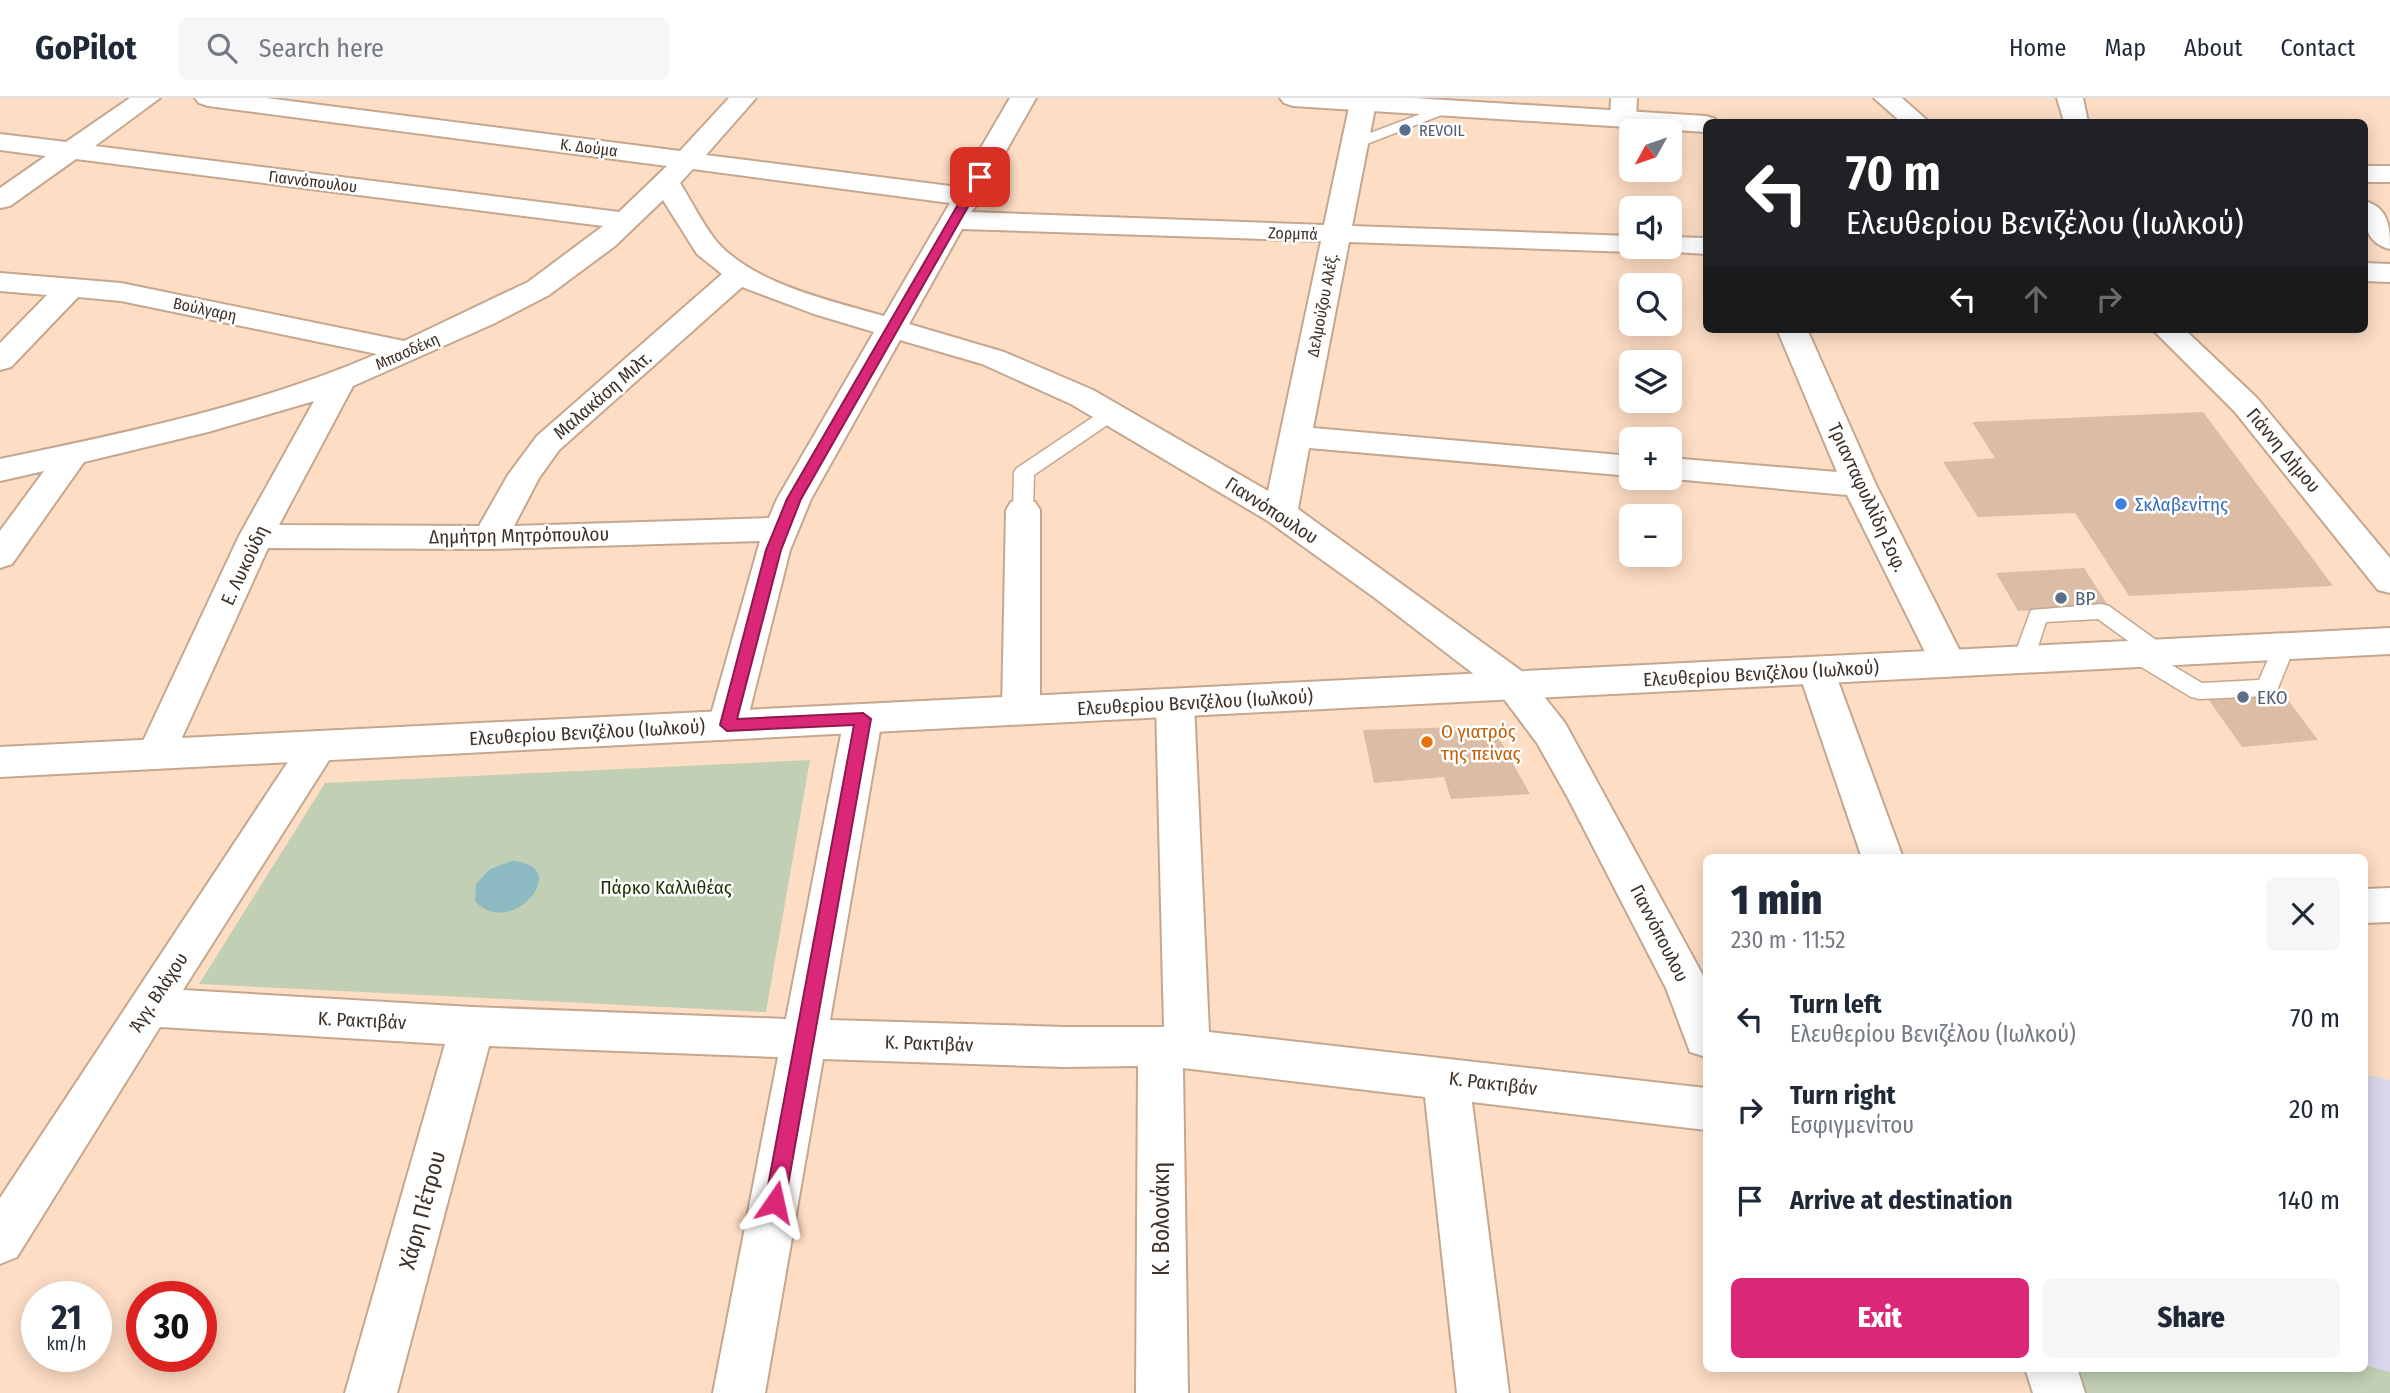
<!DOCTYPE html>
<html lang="en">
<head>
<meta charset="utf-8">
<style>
	:root { --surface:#fff; --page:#f6f6f7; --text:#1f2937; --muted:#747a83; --line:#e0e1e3; --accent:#db2777 }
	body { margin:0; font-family:"Fira Sans Condensed",sans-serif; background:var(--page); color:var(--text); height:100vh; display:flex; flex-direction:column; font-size:26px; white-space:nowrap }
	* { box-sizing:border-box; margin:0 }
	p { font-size:23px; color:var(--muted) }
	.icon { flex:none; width:38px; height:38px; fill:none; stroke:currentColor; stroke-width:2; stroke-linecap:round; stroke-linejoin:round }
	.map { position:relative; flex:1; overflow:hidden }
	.sheet { position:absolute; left:1703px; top:756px; width:665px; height:518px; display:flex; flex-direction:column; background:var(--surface); border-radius:10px; box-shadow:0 4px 18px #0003 }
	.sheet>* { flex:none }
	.hud { position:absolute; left:1703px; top:21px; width:665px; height:214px; border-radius:10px; box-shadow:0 4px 18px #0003; background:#202124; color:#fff; overflow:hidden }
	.needle { width:46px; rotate:230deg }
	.controls { position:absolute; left:1619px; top:21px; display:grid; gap:14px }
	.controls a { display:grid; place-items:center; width:63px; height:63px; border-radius:10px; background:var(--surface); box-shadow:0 4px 18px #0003; font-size:35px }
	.speed { position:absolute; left:21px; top:1183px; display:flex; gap:14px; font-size:35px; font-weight:700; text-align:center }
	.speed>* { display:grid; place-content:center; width:91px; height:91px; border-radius:50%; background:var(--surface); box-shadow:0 4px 18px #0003; line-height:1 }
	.speed small { font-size:18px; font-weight:400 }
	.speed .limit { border:10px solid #d22; background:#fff; color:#111 }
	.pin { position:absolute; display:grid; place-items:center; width:60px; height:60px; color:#fff; margin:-30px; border-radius:14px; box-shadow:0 4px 10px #0006 }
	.me { position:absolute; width:77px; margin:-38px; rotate:11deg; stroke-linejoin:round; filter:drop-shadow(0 0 5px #0008) }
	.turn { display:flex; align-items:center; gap:24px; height:147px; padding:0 28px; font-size:32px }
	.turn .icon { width:91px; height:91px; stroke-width:2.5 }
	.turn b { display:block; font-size:49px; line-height:60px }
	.lanes { display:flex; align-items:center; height:66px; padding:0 28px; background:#0003; justify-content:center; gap:35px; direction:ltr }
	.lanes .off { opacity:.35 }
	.round { display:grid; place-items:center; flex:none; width:74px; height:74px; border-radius:10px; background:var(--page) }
	.head { display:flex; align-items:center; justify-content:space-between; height:119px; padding:0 28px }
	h1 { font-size:42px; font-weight:800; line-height:52px }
	.primary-button { display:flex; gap:14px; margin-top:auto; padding:14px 28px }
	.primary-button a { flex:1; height:80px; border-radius:10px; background:var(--accent); color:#fff; font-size:28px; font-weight:800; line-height:80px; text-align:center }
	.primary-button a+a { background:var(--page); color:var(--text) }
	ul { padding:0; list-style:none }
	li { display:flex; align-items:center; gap:21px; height:91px; padding:0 28px }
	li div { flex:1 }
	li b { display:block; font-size:26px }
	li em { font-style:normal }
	header { display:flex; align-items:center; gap:42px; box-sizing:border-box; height:98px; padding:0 35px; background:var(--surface); border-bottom:2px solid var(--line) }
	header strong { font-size:33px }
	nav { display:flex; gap:38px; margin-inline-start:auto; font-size:24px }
	.search { width:490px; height:63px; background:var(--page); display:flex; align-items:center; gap:18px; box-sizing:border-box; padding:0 24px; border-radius:10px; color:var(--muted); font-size:26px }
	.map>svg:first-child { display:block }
	.education { fill:#d9d7ed }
	.green { fill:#c1d0b5 }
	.water { fill:#8ebac3 }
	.building { fill:#dbbca4 }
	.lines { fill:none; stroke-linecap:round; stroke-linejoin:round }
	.lane-casing { stroke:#c5a78f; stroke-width:3 }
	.street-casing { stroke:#c5a78f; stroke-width:4 }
	.secondary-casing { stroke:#c5a78f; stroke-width:4 }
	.lane { fill:#fff; fill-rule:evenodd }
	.street { fill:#fff; fill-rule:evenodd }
	.secondary { fill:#fff; fill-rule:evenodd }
	.route { fill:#db2777; stroke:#8e194d; stroke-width:2 }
	.service-dot { fill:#5c6f8a; stroke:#fff; stroke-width:2.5 }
	.shop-dot { fill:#3f7fe0; stroke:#fff; stroke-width:2.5 }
	.food-dot { fill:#e8710a; stroke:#fff; stroke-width:2.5 }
	.labels { text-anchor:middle; stroke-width:5; stroke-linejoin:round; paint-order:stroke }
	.far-service-label { font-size:16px; fill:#4e5e75; stroke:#fff; text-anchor:start }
	.far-street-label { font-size:16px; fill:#3d3128; stroke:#fff }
	.street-label { font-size:19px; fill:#3d3128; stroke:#fff }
	.shop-label { font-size:19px; fill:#366cbe; stroke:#fff; text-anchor:start }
	.service-label { font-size:19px; fill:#4e5e75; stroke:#fff; text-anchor:start }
	.food-label { font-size:19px; fill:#c56008; stroke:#fff; text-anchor:start }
	.park-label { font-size:19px; fill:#1a3100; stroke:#fff }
	.near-street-label { font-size:23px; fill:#3d3128; stroke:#fff }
</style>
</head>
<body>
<header>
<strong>GoPilot</strong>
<div class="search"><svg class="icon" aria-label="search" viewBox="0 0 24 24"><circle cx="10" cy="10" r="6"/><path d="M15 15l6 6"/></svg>Search here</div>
<nav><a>Home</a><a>Map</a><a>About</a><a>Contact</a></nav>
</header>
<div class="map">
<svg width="2390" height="1295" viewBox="0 0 2390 1295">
	<rect width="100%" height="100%" fill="#fdddc4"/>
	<polygon class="education" points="2364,976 2390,982 2390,1274 2364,1267"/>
	<g class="green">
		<polygon points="810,662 766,914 199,886 325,685"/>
		<polygon points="2364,1267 2390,1274 2390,1295 2083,1295 2074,1271 2364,1270"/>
	</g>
	<path class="water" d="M512,763c64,4 -2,80 -37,40l1,-17 14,-15z"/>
	<g class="building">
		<polygon points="2203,314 2333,488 2129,498 2075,415 1978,419 1943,364 1995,360 1972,324"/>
		<polygon points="2084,470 2109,509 2018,513 1996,475"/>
		<polygon points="2281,593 2318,642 2242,649 2206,598"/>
		<polygon points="1492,628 1530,696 1451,701 1444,679 1374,685 1363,632"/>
	</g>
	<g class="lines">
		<g class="lane-casing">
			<g id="lane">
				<polygon points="1447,6 1454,10 1452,13 1359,49 1349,49 1346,46 1349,43"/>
				<polygon points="1112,309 1121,315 1119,319 1034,377 1033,412 1030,417 1016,417 1013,412 1014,374 1017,370 1105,311"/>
				<polygon points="2102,506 2109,508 2167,550 2170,555 2163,562 2202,585 2259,582 2276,543 2284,540 2292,543 2295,548 2278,590 2275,596 2267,598 2199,601 2191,599 2128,561 2125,556 2128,551 2135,548 2098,521 2046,524 2032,567 2024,569 2016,567 2013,561 2031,512"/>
			</g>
		</g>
		<g class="street-casing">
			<g id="street">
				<path d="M130,0h30l-65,48 524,66 48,-46 -459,-60 -9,-3 -4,-5h71l414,53 49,-53h27l-50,57 252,32 52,-89h26l-55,97 2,2 -12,15 353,13 27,-127h26l-25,128 279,10v11h12l-2,3 -10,2 -282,-10 -36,186 318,28v20l-322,-28 -11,61 229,166 38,48 141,258v76l-16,-5 -24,-64 -98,-190 -31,-55 -36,-48 -126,-97 -107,-77 -197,-117 -89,-40 -82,-24 -89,159 -21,51 -44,175 -6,10 -13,4 -13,-4 -6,-10 52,-184 -270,8 -222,-1 -98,216 -14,5 -14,-5 -5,-10 102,-218 75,-135 -106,31 -124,30 -72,102 -12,4v-37l44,-60 -44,10v-22c128,-27 256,-53 377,-105l-256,-53 -43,-4 -67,70 -11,3v-27l47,-48 -47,-4v-18l121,10 283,58 124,-59 75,-56 -527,-67 -66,47 -10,2v-20l46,-32 -46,-6v-16l66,8zM693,71l257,34 -66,113c-52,-15 -130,-32 -167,-74 -14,-17 -25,-40 -37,-59zM663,102l34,54 25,20 -185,162 -29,39 -29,51 -200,-1 74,-139 140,-62 56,-29 66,-49zM962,131l359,12 -53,250 -175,-101 -89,-38 -95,-28zM742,189l72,27 60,18 -97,167 -8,19 -255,8 25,-48 20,-28z"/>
				<polygon points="1611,0 1637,0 1636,21 1632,26 1623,29 1614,26 1610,21"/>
				<polygon points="2057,0 2083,0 2088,24 2064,24"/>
				<path d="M2364,103c25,6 26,27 26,48 -25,-6 -26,-26 -26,-48z"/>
				<polygon points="1670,139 1706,140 1706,156 1660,153 1657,149 1670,149"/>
				<polygon points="2364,165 2390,166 2390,184 2364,183"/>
				<polygon points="1777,231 1807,231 1876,387 1966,565 1961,574 1948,578 1935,574 1847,397 1663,380 1670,380 1670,360 1837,374"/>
				<polygon points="1023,401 1035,404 1040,412 1040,612 1034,622 1021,626 1008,622 1002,612 1006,412 1011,404"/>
				<polygon points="1816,559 1829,563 1834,572 1903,760 1862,760 1798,572 1803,563"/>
				<polygon points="1175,591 1188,595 1194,605 1209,934 1706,990 1706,1032 1472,1004 1509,1295 1457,1295 1425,999 1183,970 1188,1295 1136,1295 1138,968 1064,969 823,961 765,1295 713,1295 778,959 489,948 397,1295 345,1295 445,946 160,929 17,1159 0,1166 0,1100 305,638 319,633 333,638 338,648 183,892 472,909 786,921 844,621 850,611 863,607 876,611 882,621 830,922 1064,929 1164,929 1156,605 1162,595"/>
				<polygon points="2390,790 2390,824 2364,825 2364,791"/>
				<polygon points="2025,1270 2077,1270 2085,1295 2033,1295"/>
			</g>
		</g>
		<g class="secondary-casing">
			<g id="secondary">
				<polygon points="1280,0 1413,0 1706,18 1715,21 1718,24 1706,24 1706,34 1293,8 1284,5"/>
				<polygon points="1874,0 1902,0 1929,24 1901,24"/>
				<rect x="2364" y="68" width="26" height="16"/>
				<polygon points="2152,231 2184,231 2257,300 2390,460 2390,495 2378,492 2235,314"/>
				<polygon points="2390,530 2390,556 0,679 0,649"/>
			</g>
		</g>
		<use href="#lane" class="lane"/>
		<use href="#street" class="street"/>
		<use href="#secondary" class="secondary"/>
	</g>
	<polygon class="route" points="980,76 985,79 801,401 781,452 737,621 863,615 871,621 785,1104 782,1111 775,1114 768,1111 765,1104 854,627 727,633 720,627 766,452 787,401 974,79"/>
	<g class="service-dot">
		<circle cx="1405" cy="32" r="7"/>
		<circle cx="2061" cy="500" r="7"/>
		<circle cx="2243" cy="599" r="7"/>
	</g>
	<circle class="shop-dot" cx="2121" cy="406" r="7"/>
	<circle class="food-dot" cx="1427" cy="644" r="7"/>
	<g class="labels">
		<g class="far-service-label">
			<text x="1419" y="38">REVOIL</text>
		</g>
		<g class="far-street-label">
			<text transform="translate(589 49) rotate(7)" y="6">Κ. Δούμα</text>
			<text transform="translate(313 83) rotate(7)" y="6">Γιαννόπουλου</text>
			<text transform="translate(1293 135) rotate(2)" y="6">Ζορμπά</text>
			<text transform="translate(1322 207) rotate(-79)" y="6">Δελμούζου Αλέξ.</text>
			<text transform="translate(205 211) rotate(12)" y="6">Βούλγαρη</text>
			<text transform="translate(407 253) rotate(-24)" y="6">Μπασδέκη</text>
		</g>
		<g class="street-label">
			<text transform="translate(602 297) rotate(-41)" y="7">Μαλακάση Μιλτ.</text>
			<text transform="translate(2284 352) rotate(50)" y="7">Γιάννη Δήμου</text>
			<text transform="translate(1868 399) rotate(65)" y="7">Τριανταφυλλίδη Σοφ.</text>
			<text transform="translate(1272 412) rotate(33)" y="7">Γιαννόπουλου</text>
			<text transform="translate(519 437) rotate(-1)" y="7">Δημήτρη Μητρόπουλου</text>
			<text transform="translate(244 467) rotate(-65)" y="7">Ε. Λυκούδη</text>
			<text transform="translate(1761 575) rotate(-3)" y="7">Ελευθερίου Βενιζέλου (Ιωλκού)</text>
			<text transform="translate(1195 604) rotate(-3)" y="7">Ελευθερίου Βενιζέλου (Ιωλκού)</text>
			<text transform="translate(587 634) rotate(-3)" y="7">Ελευθερίου Βενιζέλου (Ιωλκού)</text>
			<text transform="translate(1660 835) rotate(63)" y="7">Γιαννόπουλου</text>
			<text transform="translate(158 894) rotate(-57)" y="7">Άγγ. Βλάχου</text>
			<text transform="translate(362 922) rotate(3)" y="7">Κ. Ρακτιβάν</text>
			<text transform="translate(929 945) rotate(2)" y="7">Κ. Ρακτιβάν</text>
			<text transform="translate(1493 985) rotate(7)" y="7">Κ. Ρακτιβάν</text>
		</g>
		<g class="shop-label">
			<text x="2135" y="413">Σκλαβενίτης</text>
		</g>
		<g class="service-label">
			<text x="2075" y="507">BP</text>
			<text x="2257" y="606">EKO</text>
		</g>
		<g class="food-label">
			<text x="1441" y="640">Ο γιατρός<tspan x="1441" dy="22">της πείνας</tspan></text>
		</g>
		<g class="park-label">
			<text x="666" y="796">Πάρκο Καλλιθέας</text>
		</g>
		<g class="near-street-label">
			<text transform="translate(422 1112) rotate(-75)" y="8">Χάρη Πέτρου</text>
			<text transform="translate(1161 1121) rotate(-90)" y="8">Κ. Βολονάκη</text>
		</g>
	</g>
</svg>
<div class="controls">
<a><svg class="needle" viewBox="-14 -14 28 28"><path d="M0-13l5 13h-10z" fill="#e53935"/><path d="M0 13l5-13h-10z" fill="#747a83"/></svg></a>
<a><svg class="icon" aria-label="sound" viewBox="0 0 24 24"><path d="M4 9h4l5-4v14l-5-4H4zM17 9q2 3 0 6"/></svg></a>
<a><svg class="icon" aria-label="search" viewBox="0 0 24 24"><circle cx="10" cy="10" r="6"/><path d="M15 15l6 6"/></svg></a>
<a><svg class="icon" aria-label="layers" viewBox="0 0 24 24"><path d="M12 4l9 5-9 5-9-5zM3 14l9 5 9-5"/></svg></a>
<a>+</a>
<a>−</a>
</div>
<div class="speed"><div>21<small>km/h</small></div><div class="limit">30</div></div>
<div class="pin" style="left:980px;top:79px;background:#d93025"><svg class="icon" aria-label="arrive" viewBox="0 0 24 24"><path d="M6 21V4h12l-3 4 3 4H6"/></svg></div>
<svg class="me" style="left:775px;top:1104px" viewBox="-20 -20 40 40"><path d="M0-17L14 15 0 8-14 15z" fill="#db2777" stroke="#fff" stroke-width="4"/></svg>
<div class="hud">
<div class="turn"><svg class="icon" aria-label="left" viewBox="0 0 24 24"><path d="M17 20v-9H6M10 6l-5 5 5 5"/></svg><div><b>70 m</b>Ελευθερίου Βενιζέλου (Ιωλκού)</div></div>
<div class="lanes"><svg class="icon" aria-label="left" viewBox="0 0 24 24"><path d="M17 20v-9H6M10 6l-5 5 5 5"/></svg><svg class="icon off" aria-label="ahead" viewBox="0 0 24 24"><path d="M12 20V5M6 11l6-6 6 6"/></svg><svg class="icon off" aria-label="right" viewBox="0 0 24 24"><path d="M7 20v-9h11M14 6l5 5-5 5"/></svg></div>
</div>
<section class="sheet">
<div class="head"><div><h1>1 min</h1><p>230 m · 11:52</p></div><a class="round"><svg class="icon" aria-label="close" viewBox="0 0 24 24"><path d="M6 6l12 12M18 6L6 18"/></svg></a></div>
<ul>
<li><svg class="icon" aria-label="left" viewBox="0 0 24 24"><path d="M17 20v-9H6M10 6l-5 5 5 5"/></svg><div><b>Turn left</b><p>Ελευθερίου Βενιζέλου (Ιωλκού)</p></div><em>70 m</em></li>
<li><svg class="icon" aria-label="right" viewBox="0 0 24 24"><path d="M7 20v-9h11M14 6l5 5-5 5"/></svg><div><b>Turn right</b><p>Εσφιγμενίτου</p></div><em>20 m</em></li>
<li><svg class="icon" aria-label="arrive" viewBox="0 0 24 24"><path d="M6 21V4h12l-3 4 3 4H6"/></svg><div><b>Arrive at destination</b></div><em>140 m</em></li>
</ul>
<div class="primary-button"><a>Exit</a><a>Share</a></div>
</section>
</div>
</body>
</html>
